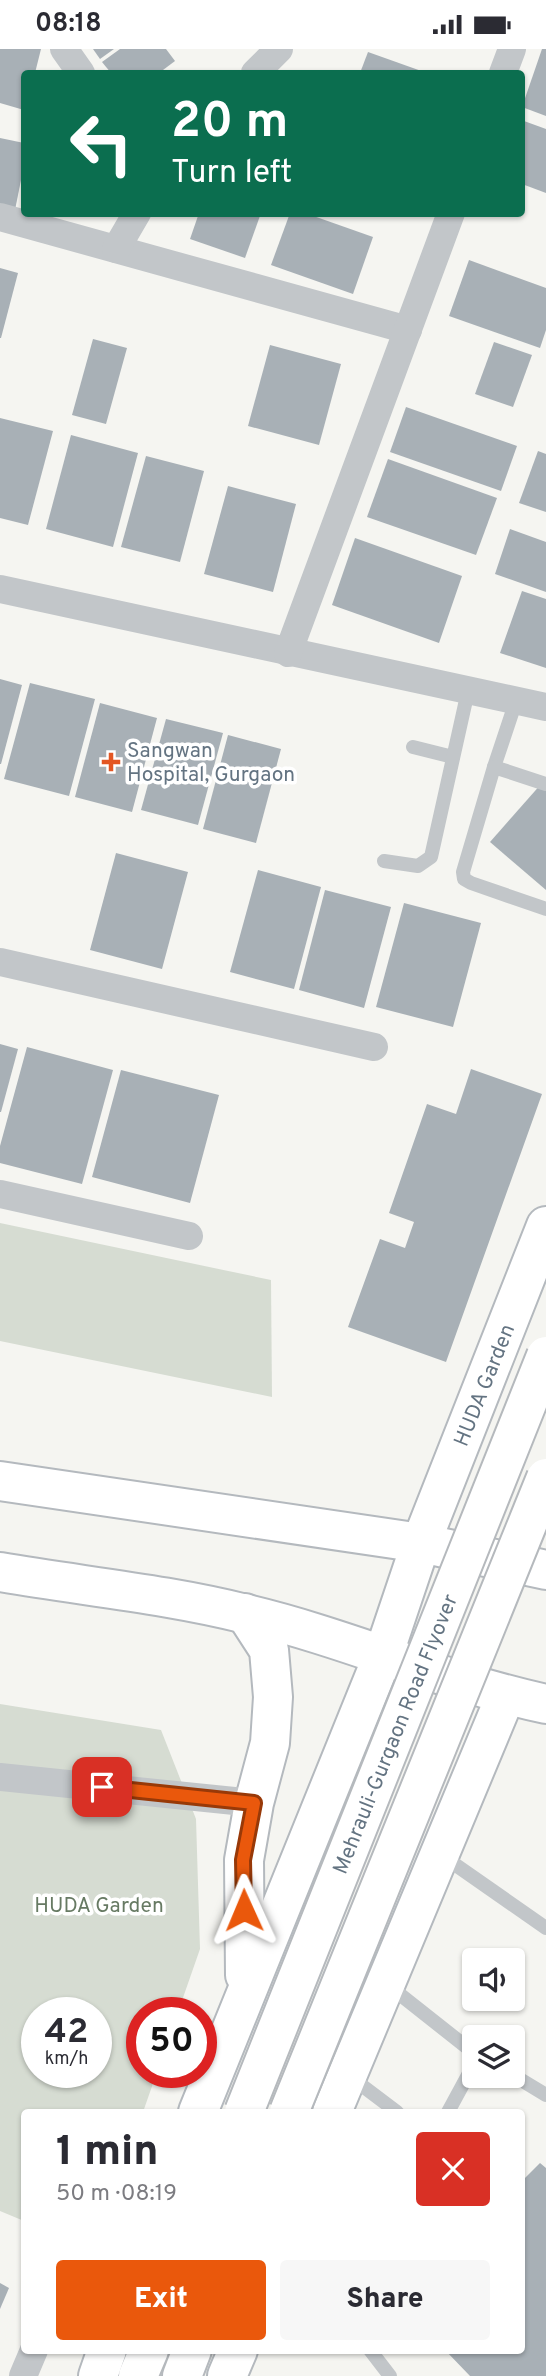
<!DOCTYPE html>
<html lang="en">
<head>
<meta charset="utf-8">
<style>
	:root { --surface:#fff; --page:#f7f7f7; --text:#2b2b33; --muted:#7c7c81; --accent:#ea580c }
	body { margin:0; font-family:Overpass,sans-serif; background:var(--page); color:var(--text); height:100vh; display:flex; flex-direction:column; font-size:26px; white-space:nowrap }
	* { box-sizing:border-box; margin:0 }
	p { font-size:23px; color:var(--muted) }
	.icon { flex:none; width:38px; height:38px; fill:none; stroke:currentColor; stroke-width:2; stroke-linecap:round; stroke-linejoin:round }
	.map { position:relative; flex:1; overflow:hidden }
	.drawer { position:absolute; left:21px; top:2060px; width:504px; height:245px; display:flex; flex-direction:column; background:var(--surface); border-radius:7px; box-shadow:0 2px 5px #0004 }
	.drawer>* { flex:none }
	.banner { position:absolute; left:21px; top:21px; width:504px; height:147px; border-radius:7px; box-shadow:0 2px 5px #0004; background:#0b6e4f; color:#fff; overflow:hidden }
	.tools { position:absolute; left:462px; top:1899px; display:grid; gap:14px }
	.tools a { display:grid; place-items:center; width:63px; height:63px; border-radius:7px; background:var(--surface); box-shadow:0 2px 5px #0004; font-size:35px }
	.speed { position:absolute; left:21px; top:1948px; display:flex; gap:14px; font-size:35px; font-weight:700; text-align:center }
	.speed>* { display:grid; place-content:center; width:91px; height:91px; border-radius:50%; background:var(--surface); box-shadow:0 2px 5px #0004; line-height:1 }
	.speed small { font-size:18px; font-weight:400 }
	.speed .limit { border:10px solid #d22; background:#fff; color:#111 }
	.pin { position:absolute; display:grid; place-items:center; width:60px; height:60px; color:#fff; margin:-30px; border-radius:14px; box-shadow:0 4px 10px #0006 }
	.me { position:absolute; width:77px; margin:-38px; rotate:359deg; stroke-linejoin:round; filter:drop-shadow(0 0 5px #0008) }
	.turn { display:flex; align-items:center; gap:24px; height:147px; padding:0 35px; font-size:32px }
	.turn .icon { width:91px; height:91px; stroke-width:2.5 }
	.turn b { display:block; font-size:49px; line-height:60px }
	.round { display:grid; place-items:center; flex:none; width:74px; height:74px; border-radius:7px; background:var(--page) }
	.summary { display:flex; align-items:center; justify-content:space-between; height:119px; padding:0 35px }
	h1 { font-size:42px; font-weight:800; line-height:52px }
	.primary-button { display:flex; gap:14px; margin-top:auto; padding:14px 35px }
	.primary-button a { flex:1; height:80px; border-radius:7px; background:var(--accent); color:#fff; font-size:28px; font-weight:800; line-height:80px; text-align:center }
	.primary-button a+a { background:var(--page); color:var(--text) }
	.status { display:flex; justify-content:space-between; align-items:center; height:49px; padding:0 35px; background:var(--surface); direction:ltr }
	.status svg { height:19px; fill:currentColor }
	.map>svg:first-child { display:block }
	.green { fill:#d6dcd2; fill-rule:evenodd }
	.building { fill:#a8b0b6 }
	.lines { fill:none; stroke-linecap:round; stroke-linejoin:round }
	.secondary-casing { stroke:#b4b9be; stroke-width:42 }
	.primary-casing { stroke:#b5b9bd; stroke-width:42 }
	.lane { stroke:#c2c6c9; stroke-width:14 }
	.street { stroke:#c2c6c9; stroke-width:28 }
	.secondary { stroke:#fff; stroke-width:38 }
	.primary { stroke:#fff; stroke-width:38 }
	.primary-bridge-casing { stroke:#b5b9bd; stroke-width:42; stroke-linecap:butt }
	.primary-bridge { stroke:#fff; stroke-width:38 }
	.route-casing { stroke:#983908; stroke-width:18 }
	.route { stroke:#ea580c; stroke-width:12 }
	.poi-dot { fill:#e35623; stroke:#fff; stroke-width:2.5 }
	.labels { text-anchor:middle; stroke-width:7; stroke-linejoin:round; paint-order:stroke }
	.poi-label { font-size:21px; fill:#647482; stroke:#fff; text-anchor:start }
	.street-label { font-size:21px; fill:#647482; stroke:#fff }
	.park-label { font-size:21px; fill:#677a63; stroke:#fff }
</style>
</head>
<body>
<div class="status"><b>08:18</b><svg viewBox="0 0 49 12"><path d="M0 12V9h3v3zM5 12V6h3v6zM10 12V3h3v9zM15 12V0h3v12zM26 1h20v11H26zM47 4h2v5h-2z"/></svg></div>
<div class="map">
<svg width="546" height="2327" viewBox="0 0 546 2327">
	<rect width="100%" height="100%" fill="#f5f5f1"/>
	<g class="green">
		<polygon points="0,1174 271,1231 272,1348 0,1292"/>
		<path d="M0,1655l161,26 35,89 4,130 -22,63 -36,1v59h15l-14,40h-119v109l-24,-10zM37,1964h59v59h-59z"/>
	</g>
	<g class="building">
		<polygon points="0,0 41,0 35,24 24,24 24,61 0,54"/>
		<polygon points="93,0 114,0 100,10"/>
		<polygon points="120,0 166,0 175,12 159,24 111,24 102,13"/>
		<polygon points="542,0 546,0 546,67 522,58"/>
		<polygon points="368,3 427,24 360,24"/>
		<polygon points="524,72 546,80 546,144 522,135 522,80"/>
		<polygon points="0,89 24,94 24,116 15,161 0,157"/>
		<polygon points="199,164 261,164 245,209 190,190"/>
		<polygon points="290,164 305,164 373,188 353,245 271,216"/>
		<polygon points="469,211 546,239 546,281 540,299 449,267"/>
		<polygon points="0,219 18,224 1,289 0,289"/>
		<polygon points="93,290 127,299 106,375 72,366"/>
		<polygon points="494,293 532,306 513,358 475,345"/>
		<polygon points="270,296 341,315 319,396 248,377"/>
		<polygon points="406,358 517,397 501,442 390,403"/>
		<polygon points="0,369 53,382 28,476 0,469"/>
		<polygon points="71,386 138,404 113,498 46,480"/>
		<polygon points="538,402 546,405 546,463 519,454"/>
		<polygon points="146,407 204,422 180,513 121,498"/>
		<polygon points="388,410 497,449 476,506 367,468"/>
		<polygon points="228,437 296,455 273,543 204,525"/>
		<polygon points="510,480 546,493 546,543 495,525"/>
		<polygon points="355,489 462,527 439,594 332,556"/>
		<polygon points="522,542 546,550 546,619 500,604"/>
		<polygon points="0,630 22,636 1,715 0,715"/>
		<polygon points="30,634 95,650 69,747 4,730"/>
		<polygon points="100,654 157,669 132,763 75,748"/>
		<polygon points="166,670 223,684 198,776 141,761"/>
		<polygon points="228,686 281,700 256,794 203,780"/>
		<polygon points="542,734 546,738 546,841 490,793"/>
		<polygon points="116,804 188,823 162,920 90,901"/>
		<polygon points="258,821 321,838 294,940 230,923"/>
		<polygon points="325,841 391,858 364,959 299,941"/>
		<polygon points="404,854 481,874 453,978 376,958"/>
		<polygon points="0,995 18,1000 1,1063 0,1063"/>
		<polygon points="27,998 113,1021 82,1135 0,1114 0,1097"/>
		<polygon points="471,1020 542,1045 446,1313 348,1278 380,1190 405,1199 414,1173 389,1164 427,1055 456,1065"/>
		<polygon points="121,1021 219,1046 190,1154 92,1128"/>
		<polygon points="540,2114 546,2119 546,2327 470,2327 445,2301 522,2301 522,2132"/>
		<polygon points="0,2234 9,2239 0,2260"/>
	</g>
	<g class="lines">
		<g class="secondary-casing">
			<g id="secondary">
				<polyline points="0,1432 421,1494 546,1521"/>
				<path d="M0,1523c81,14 167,22 246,42 102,24 198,68 300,90"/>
				<polyline points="245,1564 269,1601 273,1648 270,1694 254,1754 244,1811 245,1926"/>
				<polyline points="198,2063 384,1604 421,1494 546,1177"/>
				<polyline points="332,2063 506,1646"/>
				<polyline points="98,2327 107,2301"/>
				<polyline points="227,2327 238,2301"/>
			</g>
		</g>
		<g class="primary-casing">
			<g id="primary">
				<polyline points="138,2327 149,2301"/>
				<polyline points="182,2327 192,2301"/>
			</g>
		</g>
		<g class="lane">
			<polyline points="413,698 453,708"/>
			<polyline points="494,718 516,652"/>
			<polyline points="546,735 494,718 463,823 464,830 471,834 546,860"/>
			<polyline points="384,812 418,817 431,808 468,642"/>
			<polyline points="440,1805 546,1879"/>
			<polyline points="388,1936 474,2004"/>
			<polyline points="348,2026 397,2063"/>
			<polyline points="513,2026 546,2046"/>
			<polyline points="448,2063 474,2015"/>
			<polyline points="370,2301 390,2327"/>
		</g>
		<g class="street">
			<polyline points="64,0 81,24"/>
			<polyline points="255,24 279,0"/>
			<polyline points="503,24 512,0"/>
			<polyline points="0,168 408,281"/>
			<polyline points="116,200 137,164"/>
			<polyline points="0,540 546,658"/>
			<polyline points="288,604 451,164"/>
			<polyline points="0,913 374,998"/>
			<polyline points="0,1145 189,1187"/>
			<polyline points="0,1728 254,1754"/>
			<polyline points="23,2327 34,2301"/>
		</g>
		<use href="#secondary" class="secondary"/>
		<use href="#primary" class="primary"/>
		<g class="primary-bridge-casing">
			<g id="primary-bridge">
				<polyline points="244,2063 546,1307"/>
				<polyline points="289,2063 546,1429"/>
			</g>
		</g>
		<use href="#primary-bridge" class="primary-bridge"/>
	</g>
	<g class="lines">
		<g class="route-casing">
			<polyline id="route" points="102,1738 254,1754 243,1811 244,1861"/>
		</g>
		<use href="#route" class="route"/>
	</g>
	<path class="poi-dot" d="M107.5 702.5h7v7h7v7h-7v7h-7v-7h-7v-7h7z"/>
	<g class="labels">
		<g class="poi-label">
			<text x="127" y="708">Sangwan<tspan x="127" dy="24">Hospital, Gurgaon</tspan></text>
		</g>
		<g class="street-label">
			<text transform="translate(484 1336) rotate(-68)" y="7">HUDA Garden</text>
			<text transform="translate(395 1685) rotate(-68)" y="7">Mehrauli-Gurgaon Road Flyover</text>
		</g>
		<g class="park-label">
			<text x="99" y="1863">HUDA Garden</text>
		</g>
	</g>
</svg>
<div class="tools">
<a><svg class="icon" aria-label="sound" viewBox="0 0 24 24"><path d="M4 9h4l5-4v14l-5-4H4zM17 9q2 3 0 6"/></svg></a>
<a><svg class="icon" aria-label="layers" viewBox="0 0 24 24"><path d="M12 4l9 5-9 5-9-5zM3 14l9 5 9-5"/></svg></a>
</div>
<div class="speed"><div>42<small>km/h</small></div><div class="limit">50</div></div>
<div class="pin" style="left:102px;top:1738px;background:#d93025"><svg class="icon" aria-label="arrive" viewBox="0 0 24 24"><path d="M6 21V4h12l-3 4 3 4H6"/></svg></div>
<svg class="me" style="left:244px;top:1861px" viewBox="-20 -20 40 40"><path d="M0-17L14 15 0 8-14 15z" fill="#ea580c" stroke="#fff" stroke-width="4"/></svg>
<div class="banner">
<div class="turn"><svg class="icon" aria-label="left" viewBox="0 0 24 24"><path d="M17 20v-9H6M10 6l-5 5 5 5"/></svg><div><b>20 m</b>Turn left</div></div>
</div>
<section class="drawer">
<div class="summary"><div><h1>1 min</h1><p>50 m · 08:19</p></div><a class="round" style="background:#d93025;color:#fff"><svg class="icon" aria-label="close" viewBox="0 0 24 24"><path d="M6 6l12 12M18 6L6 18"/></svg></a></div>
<div class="primary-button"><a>Exit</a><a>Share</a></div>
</section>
</div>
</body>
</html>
